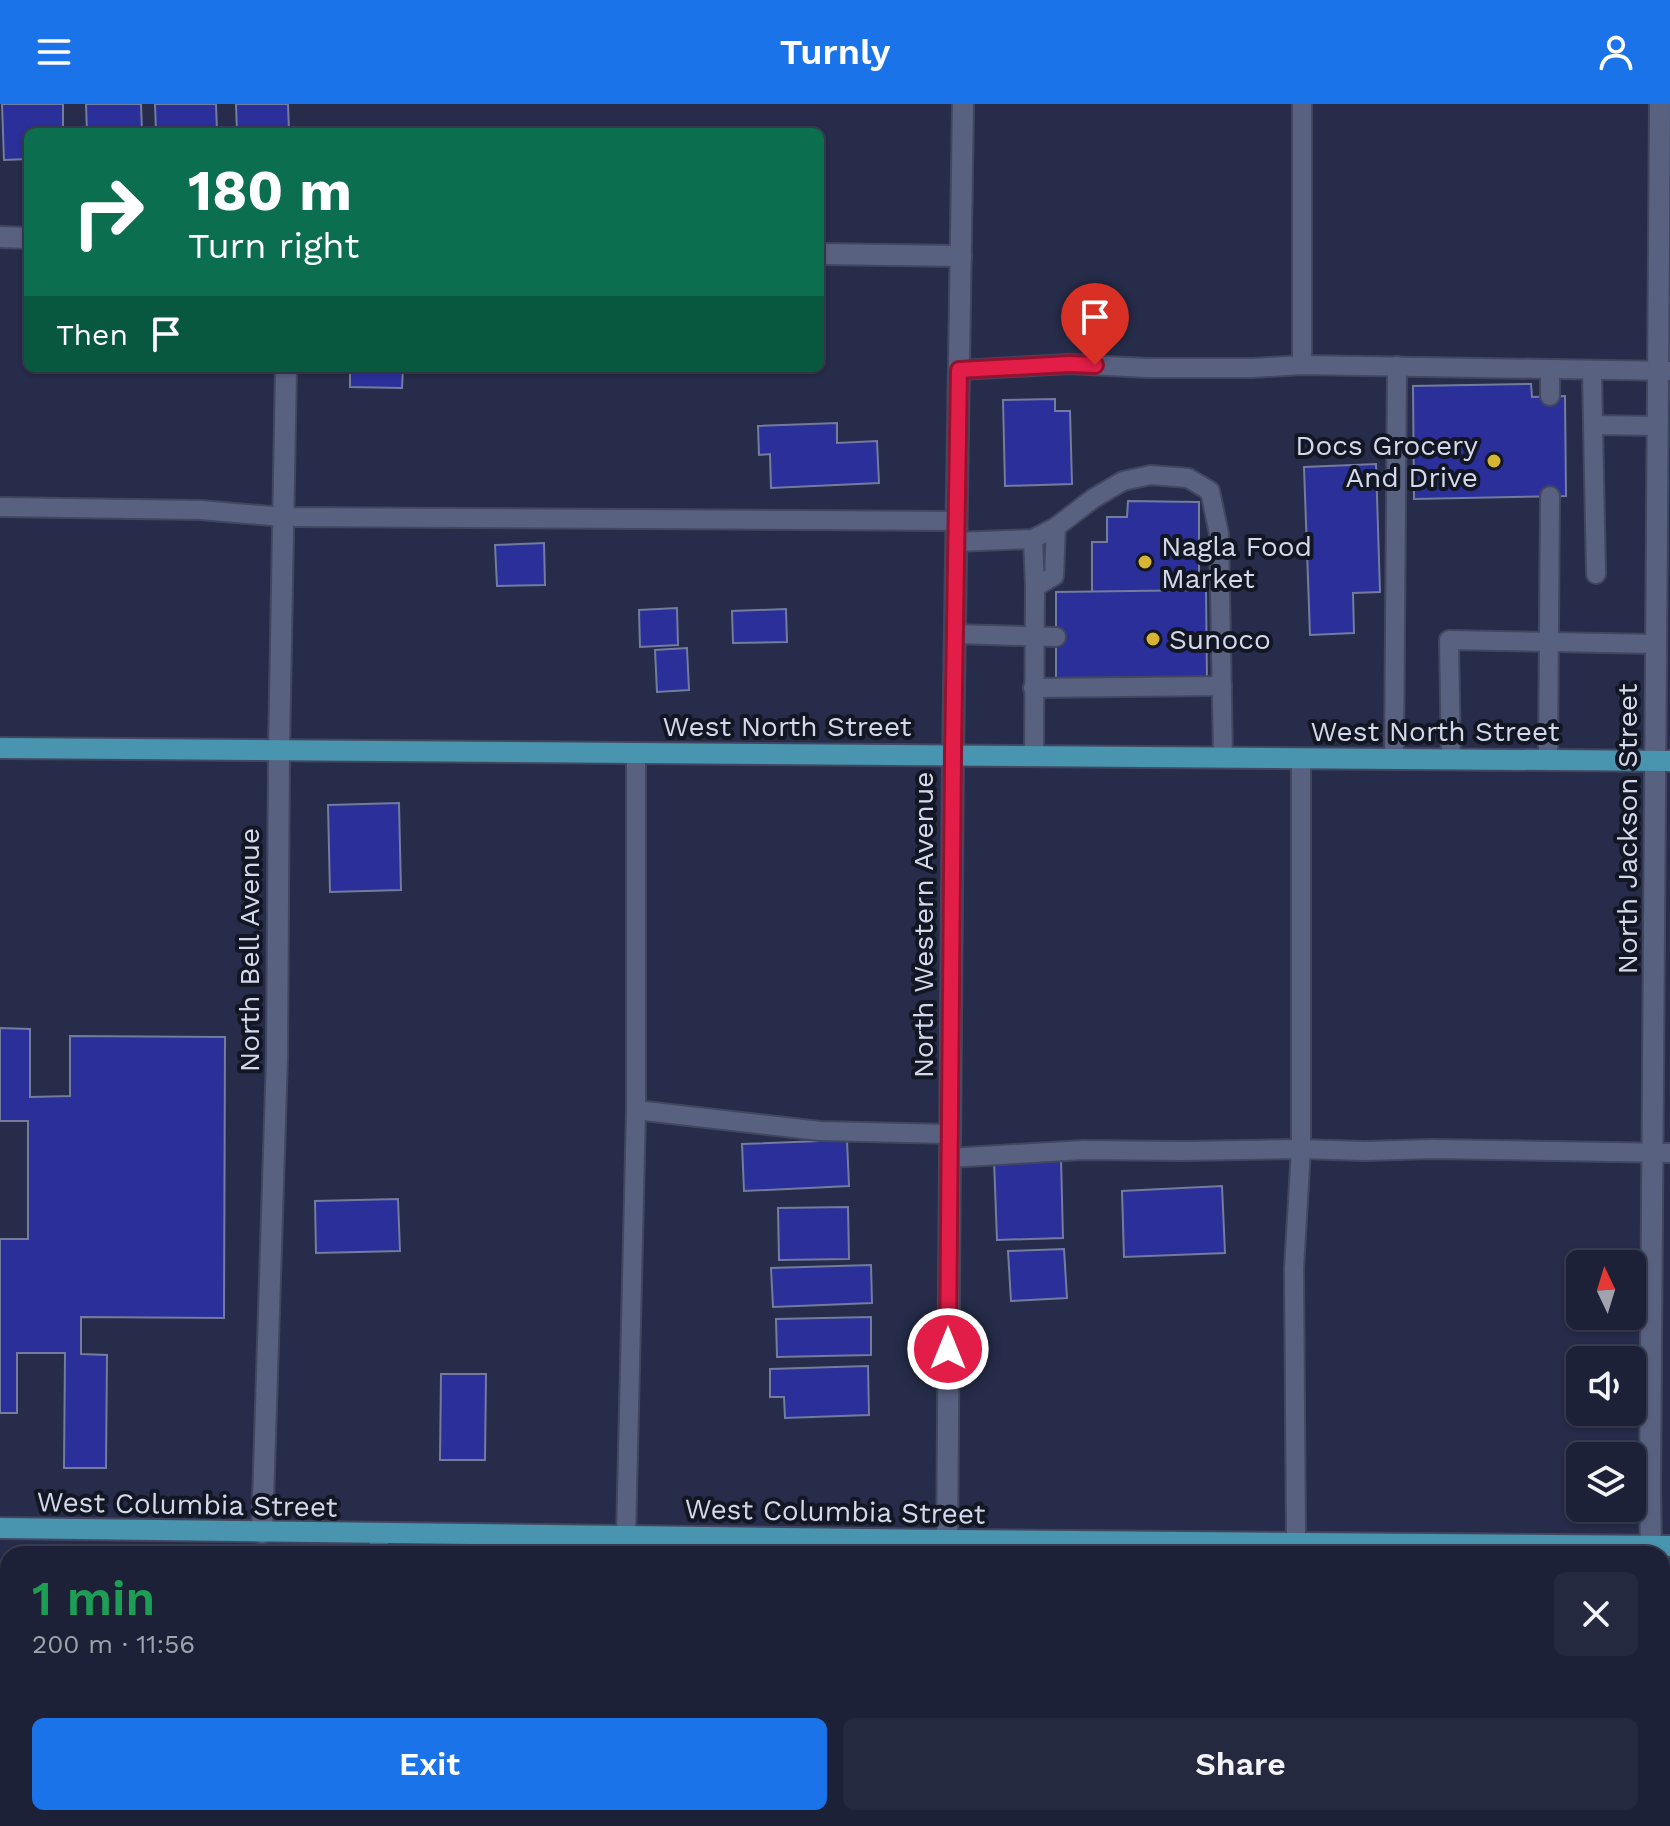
<!DOCTYPE html>
<html lang="en">
<head>
<meta charset="utf-8">
<style>
	:root { --surface:#1c2137; --page:#25293f; --text:#f1f3f6; --muted:#a0a3ad; --line:#3a3e52; --accent:#1a73e8 }
	body { margin:0; font-family:"Work Sans",sans-serif; background:var(--page); color:var(--text); height:100vh; display:flex; flex-direction:column; font-size:30px; white-space:nowrap }
	* { box-sizing:border-box; margin:0 }
	p { font-size:26px; color:var(--muted) }
	.icon { flex:none; width:44px; height:44px; fill:none; stroke:currentColor; stroke-width:2; stroke-linecap:round; stroke-linejoin:round }
	.map { position:relative; flex:1; overflow:hidden }
	.sheet { position:absolute; left:0px; top:1442px; width:1670px; height:280px; display:flex; flex-direction:column; background:var(--surface); border-radius:24px 24px 0 0; box-shadow:0 2px 6px #0004,0 0 0 2px var(--line) }
	.sheet>* { flex:none }
	.top-card { position:absolute; left:24px; top:24px; width:800px; height:244px; border-radius:12px; box-shadow:0 2px 6px #0004,0 0 0 2px var(--line); background:#0b6e4f; color:#fff; overflow:hidden }
	.needle { width:52px; rotate:356deg }
	.controls { position:absolute; left:1566px; top:1146px; display:grid; gap:16px }
	.controls a { display:grid; place-items:center; width:80px; height:80px; border-radius:12px; background:var(--surface); box-shadow:0 2px 6px #0004,0 0 0 2px var(--line); font-size:40px }
	.pin { position:absolute; display:grid; place-items:center; width:68px; height:68px; color:#fff; margin:-82px -34px; border-radius:50% 50% 50% 0; rotate:-45deg; box-shadow:0 0 8px #0007 }
	.pin .icon { rotate:45deg }
	.me { position:absolute; width:88px; margin:-44px; rotate:0deg; stroke-linejoin:round; filter:drop-shadow(0 0 6px #0008) }
	.turn { display:flex; align-items:center; gap:28px; height:168px; padding:0 32px; font-size:36px }
	.turn .icon { width:104px; height:104px; stroke-width:2.5 }
	.turn b { display:block; font-size:56px; line-height:68px }
	.then { display:flex; align-items:center; height:76px; padding:0 32px; background:#0003; gap:16px; font-size:30px }
	.round { display:grid; place-items:center; flex:none; width:84px; height:84px; border-radius:12px; background:var(--page) }
	.summary { display:flex; align-items:center; justify-content:space-between; height:136px; padding:0 32px }
	h1 { font-size:48px; font-weight:600; line-height:60px; color:#1e9e55 }
	.primary-button { display:flex; gap:16px; margin-top:auto; padding:16px 32px }
	.primary-button a { flex:1; height:92px; border-radius:12px; background:var(--accent); color:#fff; font-size:32px; font-weight:600; line-height:92px; text-align:center }
	.primary-button a+a { background:var(--page); color:var(--text) }
	header { display:flex; justify-content:space-between; align-items:center; height:104px; padding:0 32px; background:var(--accent); color:#fff; font-size:36px; font-weight:600 }
	.map>svg:first-child { display:block }
	.building { fill:#2a2f99; stroke:#737c9e; stroke-width:2 }
	.lines { fill:none; stroke-linecap:round; stroke-linejoin:round }
	.service-casing { stroke:#42475f; stroke-width:22 }
	.minor-casing { stroke:#42475f; stroke-width:24 }
	.primary-casing { stroke:#42475f; stroke-width:24 }
	.service { stroke:#596181; stroke-width:18 }
	.minor { stroke:#596181; stroke-width:20 }
	.primary { stroke:#4994af; stroke-width:20 }
	.route-casing { stroke:#92132f; stroke-width:20 }
	.route { stroke:#e11d48; stroke-width:14 }
	.poi-dot { fill:#d7b434; stroke:#131623; stroke-width:3 }
	.labels { text-anchor:middle; stroke-width:8; stroke-linejoin:round; paint-order:stroke }
	.poi-label { font-size:28px; fill:#d3d9eb; stroke:#131623; text-anchor:start }
	.street-label { font-size:28px; fill:#d3d9eb; stroke:#131623 }
</style>
</head>
<body>
<header><svg class="icon" aria-label="menu" viewBox="0 0 24 24"><path d="M4 6h16M4 12h16M4 18h16"/></svg>Turnly<svg class="icon" aria-label="person" viewBox="0 0 24 24"><circle cx="12" cy="8" r="4"/><path d="M4 21q1-7 8-7t8 7"/></svg></header>
<div class="map">
<svg width="1670" height="1722" viewBox="0 0 1670 1722">
	<rect width="100%" height="100%" fill="#262c49"/>
	<g class="building">
		<polygon points="2,0 63,0 63,28 28,28 28,55 4,56"/>
		<polygon points="86,0 141,0 142,28 87,28"/>
		<polygon points="155,0 216,0 217,28 156,28"/>
		<polygon points="236,0 288,0 289,28 237,28"/>
		<polygon points="350,264 403,264 402,284 350,283"/>
		<polygon points="1531,280 1532,293 1565,292 1566,392 1414,395 1413,282"/>
		<polygon points="1055,295 1055,307 1070,307 1072,380 1005,382 1003,296"/>
		<polygon points="837,319 837,339 877,337 879,379 771,384 770,350 759,351 758,322"/>
		<polygon points="1376,360 1380,488 1353,489 1354,529 1310,531 1304,363"/>
		<polygon points="1128,397 1199,398 1199,492 1092,491 1092,438 1107,438 1107,413 1127,413"/>
		<polygon points="544,439 545,481 497,482 495,441"/>
		<polygon points="1206,486 1207,577 1056,578 1056,488"/>
		<polygon points="677,504 678,541 640,543 639,506"/>
		<polygon points="786,505 787,538 733,539 732,507"/>
		<polygon points="687,544 689,586 657,588 655,546"/>
		<polygon points="399,699 401,786 330,788 328,701"/>
		<polygon points="0,924 30,925 30,993 70,992 70,932 225,933 224,1214 81,1213 81,1250 107,1251 106,1364 64,1364 65,1249 17,1249 17,1309 0,1309 0,1135 28,1135 28,1017 0,1017"/>
		<polygon points="847,1036 849,1082 744,1087 742,1040"/>
		<polygon points="1061,1054 1063,1134 997,1136 994,1056"/>
		<polygon points="1222,1082 1225,1149 1124,1153 1122,1087"/>
		<polygon points="398,1095 400,1147 316,1149 315,1097"/>
		<polygon points="848,1103 849,1155 779,1156 778,1104"/>
		<polygon points="1064,1145 1067,1194 1011,1197 1008,1147"/>
		<polygon points="871,1161 872,1199 773,1203 771,1164"/>
		<polygon points="871,1213 871,1251 777,1253 776,1215"/>
		<polygon points="868,1262 869,1311 785,1314 784,1293 770,1293 770,1265"/>
		<polygon points="441,1270 486,1270 485,1356 440,1356"/>
		<rect x="15" y="1714" width="212" height="8"/>
		<polygon points="1210,1714 1238,1714 1237,1722 1210,1722"/>
	</g>
	<g class="lines">
		<g class="service-casing">
			<g id="service">
				<polyline points="1302,0 1302,261"/>
				<polyline points="959,266 1069,260 1147,264 1253,264 1302,261 1670,267"/>
				<polyline points="1592,266 1593,321"/>
				<polyline points="1550,292 1550,265"/>
				<polyline points="0,403 200,406 284,413 956,417"/>
				<polyline points="1033,435 1035,483 1034,652"/>
				<polyline points="956,438 1033,435 1056,423 1094,394 1123,377 1151,371 1188,374 1210,387 1219,430 1223,653"/>
				<polyline points="1596,470 1593,321 1658,322"/>
				<polyline points="1035,483 1054,472 1056,423"/>
				<polyline points="955,530 1056,533"/>
				<polyline points="1033,584 1222,582"/>
				<polyline points="1394,655 1397,262"/>
				<polyline points="1451,655 1449,536 1656,540"/>
				<polyline points="1548,656 1550,392"/>
				<polyline points="636,1006 820,1027 950,1030"/>
				<polyline points="949,1054 1083,1046 1183,1047 1301,1045 1365,1047 1433,1045 1670,1049"/>
				<polyline points="626,1432 636,1006 636,649"/>
				<polyline points="1296,1438 1294,1164 1301,1045 1301,654"/>
				<polyline points="379,1450 379,1430"/>
				<polyline points="0,1515 8,1515"/>
				<polyline points="377,1722 377,1714"/>
			</g>
		</g>
		<g class="minor-casing">
			<g id="minor">
				<polyline points="0,133 28,134"/>
				<polyline points="820,150 961,152"/>
				<polyline points="262,1429 277,952 279,646 286,264"/>
				<polyline points="947,1450 953,651 963,0"/>
				<polyline points="1651,1450 1650,1384 1660,0"/>
				<polyline points="944,1722 944,1714"/>
				<polyline points="1650,1722 1650,1714"/>
			</g>
		</g>
		<g class="primary-casing">
			<g id="primary">
				<polyline points="0,644 1670,657"/>
				<polyline points="0,1424 948,1436 1670,1442"/>
			</g>
		</g>
		<use href="#service" class="service"/>
		<use href="#minor" class="minor"/>
		<use href="#primary" class="primary"/>
	</g>
	<g class="lines">
		<g class="route-casing">
			<polyline id="route" points="948,1245 953,651 959,266 1069,260 1095,261"/>
		</g>
		<use href="#route" class="route"/>
	</g>
	<g class="poi-dot">
		<circle cx="1494" cy="357" r="8"/>
		<circle cx="1145" cy="458" r="8"/>
		<circle cx="1153" cy="535" r="8"/>
	</g>
	<g class="labels">
		<g class="poi-label">
			<text x="1478" y="351" text-anchor="end">Docs Grocery<tspan x="1478" dy="32">And Drive</tspan></text>
			<text x="1161" y="452">Nagla Food<tspan x="1161" dy="32">Market</tspan></text>
			<text x="1169" y="545">Sunoco</text>
		</g>
		<g class="street-label">
			<text x="787" y="632">West North Street</text>
			<text x="1435" y="637">West North Street</text>
			<text transform="translate(1627 725) rotate(-90)" y="10">North Jackson Street</text>
			<text transform="translate(923 821) rotate(-90)" y="10">North Western Avenue</text>
			<text transform="translate(249 846) rotate(-90)" y="10">North Bell Avenue</text>
			<text transform="translate(187 1400) rotate(1)" y="10">West Columbia Street</text>
			<text transform="translate(835 1407) rotate(1)" y="10">West Columbia Street</text>
		</g>
	</g>
</svg>
<div class="controls">
<a><svg class="needle" viewBox="-14 -14 28 28"><path d="M0-13l5 13h-10z" fill="#e53935"/><path d="M0 13l5-13h-10z" fill="#a0a3ad"/></svg></a>
<a><svg class="icon" aria-label="sound" viewBox="0 0 24 24"><path d="M4 9h4l5-4v14l-5-4H4zM17 9q2 3 0 6"/></svg></a>
<a><svg class="icon" aria-label="layers" viewBox="0 0 24 24"><path d="M12 4l9 5-9 5-9-5zM3 14l9 5 9-5"/></svg></a>
</div>
<div class="pin" style="left:1095px;top:261px;background:#d93025"><svg class="icon" aria-label="arrive" viewBox="0 0 24 24"><path d="M6 21V4h12l-3 4 3 4H6"/></svg></div>
<svg class="me" style="left:948px;top:1245px" viewBox="-20 -20 40 40"><circle r="17" fill="#e11d48" stroke="#fff" stroke-width="3"/><path d="M0-11L8 9 0 5-8 9z" fill="#fff"/></svg>
<div class="top-card">
<div class="turn"><svg class="icon" aria-label="right" viewBox="0 0 24 24"><path d="M7 20v-9h11M14 6l5 5-5 5"/></svg><div><b>180 m</b>Turn right</div></div>
<div class="then">Then<svg class="icon" aria-label="arrive" viewBox="0 0 24 24"><path d="M6 21V4h12l-3 4 3 4H6"/></svg></div>
</div>
<section class="sheet">
<div class="summary"><div><h1>1 min</h1><p>200 m · 11:56</p></div><a class="round"><svg class="icon" aria-label="close" viewBox="0 0 24 24"><path d="M6 6l12 12M18 6L6 18"/></svg></a></div>
<div class="primary-button"><a>Exit</a><a>Share</a></div>
</section>
</div>
</body>
</html>
